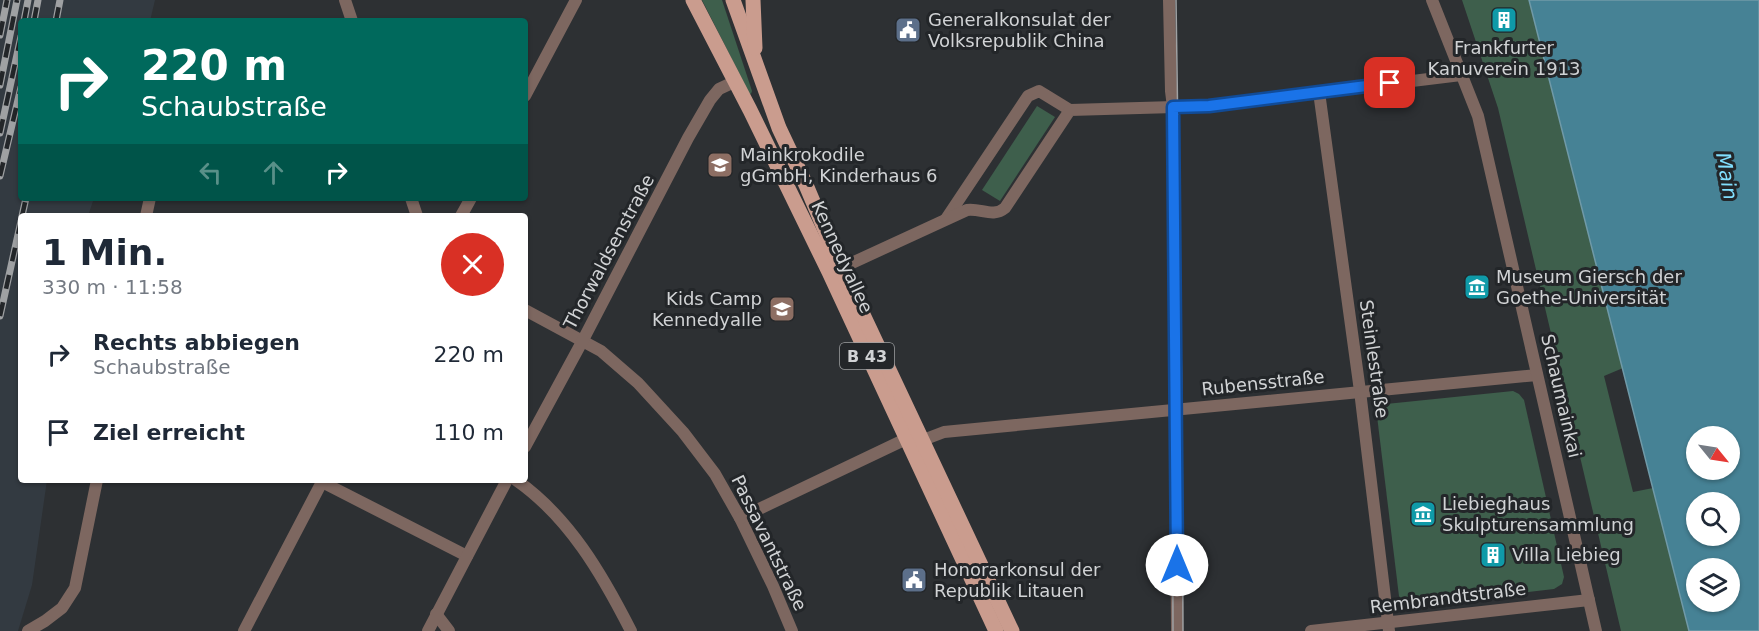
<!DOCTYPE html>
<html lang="de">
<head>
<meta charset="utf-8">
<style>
	:root { --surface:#fff; --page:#f6f6f7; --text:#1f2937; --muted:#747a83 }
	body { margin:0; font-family:"DejaVu Sans",sans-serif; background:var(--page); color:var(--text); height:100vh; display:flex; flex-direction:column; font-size:22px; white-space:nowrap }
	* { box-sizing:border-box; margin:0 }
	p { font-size:20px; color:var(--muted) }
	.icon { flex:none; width:33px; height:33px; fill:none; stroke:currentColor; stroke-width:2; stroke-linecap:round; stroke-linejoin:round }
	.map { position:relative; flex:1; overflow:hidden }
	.details { position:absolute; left:18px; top:213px; width:510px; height:270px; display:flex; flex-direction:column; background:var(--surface); border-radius:6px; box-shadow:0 2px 4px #0004 }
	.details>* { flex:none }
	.guide { position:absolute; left:18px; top:18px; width:510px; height:183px; border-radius:6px; box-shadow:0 2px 4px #0004; background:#00695c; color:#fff; overflow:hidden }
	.needle { width:39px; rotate:120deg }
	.buttons { position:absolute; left:1686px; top:426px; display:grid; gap:12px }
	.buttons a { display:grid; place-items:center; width:54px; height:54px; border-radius:50%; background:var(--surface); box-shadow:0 2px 4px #0004; font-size:30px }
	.pin { position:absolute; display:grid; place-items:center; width:51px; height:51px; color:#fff; margin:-26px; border-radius:12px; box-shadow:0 3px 9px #0006 }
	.me { position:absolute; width:66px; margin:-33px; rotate:0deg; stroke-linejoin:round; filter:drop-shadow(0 0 4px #0008) }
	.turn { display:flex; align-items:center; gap:21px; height:126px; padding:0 24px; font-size:27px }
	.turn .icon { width:78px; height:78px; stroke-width:2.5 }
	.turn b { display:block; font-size:42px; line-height:51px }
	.lanes { display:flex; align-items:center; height:57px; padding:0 24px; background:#0003; justify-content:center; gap:30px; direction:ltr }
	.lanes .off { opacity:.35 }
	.round { display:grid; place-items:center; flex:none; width:63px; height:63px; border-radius:32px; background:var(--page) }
	.overview { display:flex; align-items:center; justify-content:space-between; height:102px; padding:0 24px }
	h1 { font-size:36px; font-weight:700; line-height:45px }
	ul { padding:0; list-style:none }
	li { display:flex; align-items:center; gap:18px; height:78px; padding:0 24px }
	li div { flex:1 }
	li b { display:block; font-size:22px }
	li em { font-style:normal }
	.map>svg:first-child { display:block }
	.built { fill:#333a41 }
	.green { fill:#3e5f4c }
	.water { fill:#468295; stroke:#709aa8; stroke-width:1.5; fill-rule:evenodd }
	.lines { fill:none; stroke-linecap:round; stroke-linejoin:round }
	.minor { stroke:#7d6760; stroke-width:12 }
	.tertiary { stroke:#7d6760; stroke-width:12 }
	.primary { stroke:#ca9c8e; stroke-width:15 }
	.tram { stroke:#9fa1a3; stroke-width:1.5 }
	.rail-casing { stroke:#9fa1a3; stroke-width:7 }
	.rail { stroke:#232629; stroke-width:4.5; stroke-dasharray:14; stroke-linecap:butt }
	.route-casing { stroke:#114b97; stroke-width:15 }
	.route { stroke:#1a73e8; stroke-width:10 }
	.labels { text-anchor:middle; stroke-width:6; stroke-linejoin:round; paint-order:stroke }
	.shield { fill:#232629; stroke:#9d9fa1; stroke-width:1.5 }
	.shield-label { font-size:16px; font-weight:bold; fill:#d1d3d5 }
	.poi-label { font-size:18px; fill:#d1d3d5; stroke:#232629; text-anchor:start }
	.street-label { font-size:18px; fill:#d1d3d5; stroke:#232629 }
	.water-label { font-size:20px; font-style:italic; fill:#81dffe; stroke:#232629 }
</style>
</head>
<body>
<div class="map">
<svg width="1759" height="631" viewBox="0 0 1759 631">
	<rect width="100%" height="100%" fill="#2d3033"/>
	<polygon class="built" points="0,0 155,0 150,21 21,21 21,198 94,198 88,216 21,216 21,480 47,480 32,585 18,631 0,631"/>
	<g class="green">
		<polygon points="702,0 722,0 752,91 751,94 749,93"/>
		<polygon points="1462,0 1529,0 1623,368 1604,376 1633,492 1653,488 1689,631 1621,631 1498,108"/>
		<polygon points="1037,106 1055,117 1000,201 982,190"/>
		<polygon points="1513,391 1519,394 1524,400 1564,577 1562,584 1554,589 1411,606 1404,604 1399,596 1377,416 1379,408 1386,404"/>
	</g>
	<path class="water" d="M1529,0h230v631h-70zM1696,436h34v34h-34zM1730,502v34h-34v-34zM1696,568h34v34h-34z"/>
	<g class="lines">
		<g class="minor">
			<polyline points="345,0 352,21"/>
			<polyline points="1319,92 1360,391 1389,631"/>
			<polyline points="525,96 576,0"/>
			<polyline points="411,198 417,216"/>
			<polyline points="146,216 150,198"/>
			<polyline points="461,216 471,198"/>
			<polyline points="946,219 1028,96 1039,91 1070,110"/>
			<path d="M841,268l126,-58c14,-2 26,8 38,-2l65,-98 139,-4 252,-31"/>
			<polyline points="525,310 601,351 638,383 683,432 715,474 740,518 773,586 792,631"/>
			<polyline points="923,440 944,432 1537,375"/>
			<polyline points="525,447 583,340 688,138 710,100 719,89 734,82"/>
			<path d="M516,480c53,37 86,94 115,151"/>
			<polyline points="322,482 467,556"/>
			<polyline points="740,518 906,439"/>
			<polyline points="436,614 449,631"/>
			<polyline points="28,631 45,621 62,608 75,588 97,480"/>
			<polyline points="244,631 323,480"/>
			<polyline points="428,631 507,480"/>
			<polyline points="1311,631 1589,600"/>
		</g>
		<g class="tertiary">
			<polyline points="1169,0 1171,91 1173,107 1177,631"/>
			<polyline points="1432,0 1478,116 1596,631"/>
		</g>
		<g class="primary">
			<polyline points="693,0 750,110 829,272 996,631"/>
			<polyline points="733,0 779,128 806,185 841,268 1012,631"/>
			<polyline points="753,0 755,48"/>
		</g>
		<g class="tram">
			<polyline points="1176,0 1182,409 1183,631"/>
			<polyline points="1172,318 1173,631"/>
		</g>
		<g class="rail-casing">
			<g id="rail">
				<polyline points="24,21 28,0"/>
				<polyline points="34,21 38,0"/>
				<polyline points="56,21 60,0"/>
				<polyline points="0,35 7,0"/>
				<polyline points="0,85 17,0"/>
				<polyline points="0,133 21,36"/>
				<polyline points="0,176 21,87"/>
				<polyline points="22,216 26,198"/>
				<polyline points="0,316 21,221"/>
			</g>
		</g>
		<use href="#rail" class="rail"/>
	</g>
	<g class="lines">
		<g class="route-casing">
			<polyline id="route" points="1177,565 1173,107 1209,106 1390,83"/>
		</g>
		<use href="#route" class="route"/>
	</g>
	<defs>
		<g id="building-square" transform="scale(1.35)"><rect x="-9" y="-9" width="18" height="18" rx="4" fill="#0f9aa8" stroke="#232629"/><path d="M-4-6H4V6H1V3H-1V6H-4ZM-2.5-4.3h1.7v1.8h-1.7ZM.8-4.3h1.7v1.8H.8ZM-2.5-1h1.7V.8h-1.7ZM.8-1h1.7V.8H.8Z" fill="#fff"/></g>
		<g id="civic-square" transform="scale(1.35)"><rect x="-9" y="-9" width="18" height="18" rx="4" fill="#5c6f8a" stroke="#232629"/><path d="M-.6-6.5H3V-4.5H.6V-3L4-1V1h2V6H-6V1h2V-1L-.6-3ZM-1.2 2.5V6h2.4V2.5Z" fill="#fff"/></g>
		<g id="school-square" transform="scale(1.35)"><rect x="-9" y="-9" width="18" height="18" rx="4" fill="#8d6e63" stroke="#232629"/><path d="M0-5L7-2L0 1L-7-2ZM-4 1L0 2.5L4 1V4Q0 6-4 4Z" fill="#fff"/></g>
		<g id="museum-square" transform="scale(1.35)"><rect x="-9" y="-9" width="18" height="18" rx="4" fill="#0f9aa8" stroke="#232629"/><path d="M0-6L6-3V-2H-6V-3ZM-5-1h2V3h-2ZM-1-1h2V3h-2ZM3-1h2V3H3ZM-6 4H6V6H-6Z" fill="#fff"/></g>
	</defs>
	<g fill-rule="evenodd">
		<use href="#building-square" x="1504" y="20"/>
		<use href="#civic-square" x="908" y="30"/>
		<use href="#school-square" x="720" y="165"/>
		<use href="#museum-square" x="1477" y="287"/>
		<use href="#school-square" x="782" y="309"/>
		<use href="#museum-square" x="1423" y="514"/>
		<use href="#building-square" x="1493" y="555"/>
		<use href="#civic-square" x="914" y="580"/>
	</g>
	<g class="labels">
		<rect class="shield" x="840" y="343" width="54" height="26" rx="4.5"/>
		<g class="shield-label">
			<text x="867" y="362">B 43</text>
		</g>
		<g class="poi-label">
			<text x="928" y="26">Generalkonsulat der<tspan x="928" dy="21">Volksrepublik China</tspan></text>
			<text x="1504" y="54" text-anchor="middle">Frankfurter<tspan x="1504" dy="21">Kanuverein 1913</tspan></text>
			<text x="740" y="161">Mainkrokodile<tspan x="740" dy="21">gGmbH, Kinderhaus 6</tspan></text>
			<text x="1496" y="283">Museum Giersch der<tspan x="1496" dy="21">Goethe-Universität</tspan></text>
			<text x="762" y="305" text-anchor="end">Kids Camp<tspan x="762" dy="21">Kennedyalle</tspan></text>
			<text x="1442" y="510">Liebieghaus<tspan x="1442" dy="21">Skulpturensammlung</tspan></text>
			<text x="1512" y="561">Villa Liebieg</text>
			<text x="934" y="576">Honorarkonsul der<tspan x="934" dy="21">Republik Litauen</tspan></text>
		</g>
		<g class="street-label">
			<text transform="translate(609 252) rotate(-62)" y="6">Thorwaldsenstraße</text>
			<text transform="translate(842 257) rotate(65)" y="6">Kennedyallee</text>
			<text transform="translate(1374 359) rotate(82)" y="6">Steinlestraße</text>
			<text transform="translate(1263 383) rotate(-6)" y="6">Rubensstraße</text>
			<text transform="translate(1561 396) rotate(77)" y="6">Schaumainkai</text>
			<text transform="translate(769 543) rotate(64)" y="6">Passavantstraße</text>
			<text transform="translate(1448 598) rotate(-7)" y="6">Rembrandtstraße</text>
		</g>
		<g class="water-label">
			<text transform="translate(1727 176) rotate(80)" y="7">Main</text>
		</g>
	</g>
</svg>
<div class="buttons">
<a><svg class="needle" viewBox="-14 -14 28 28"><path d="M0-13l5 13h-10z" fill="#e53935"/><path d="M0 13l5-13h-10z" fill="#747a83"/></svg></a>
<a><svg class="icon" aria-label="search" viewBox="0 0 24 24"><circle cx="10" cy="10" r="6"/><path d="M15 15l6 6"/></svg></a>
<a><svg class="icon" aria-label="layers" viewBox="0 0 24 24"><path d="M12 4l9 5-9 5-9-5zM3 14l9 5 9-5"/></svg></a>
</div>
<div class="pin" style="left:1390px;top:83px;background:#d93025"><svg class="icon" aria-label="arrive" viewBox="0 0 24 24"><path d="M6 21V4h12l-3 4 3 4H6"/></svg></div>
<svg class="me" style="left:1177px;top:565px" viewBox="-20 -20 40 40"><circle r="19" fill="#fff"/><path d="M0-13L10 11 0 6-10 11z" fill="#1a73e8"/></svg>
<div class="guide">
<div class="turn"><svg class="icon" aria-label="right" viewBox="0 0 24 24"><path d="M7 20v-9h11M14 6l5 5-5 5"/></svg><div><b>220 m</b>Schaubstraße</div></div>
<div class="lanes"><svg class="icon off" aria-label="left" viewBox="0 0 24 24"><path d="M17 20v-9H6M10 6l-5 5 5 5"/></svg><svg class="icon off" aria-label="ahead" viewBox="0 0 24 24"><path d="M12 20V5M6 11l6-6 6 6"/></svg><svg class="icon" aria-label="right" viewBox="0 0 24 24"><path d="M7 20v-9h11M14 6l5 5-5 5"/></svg></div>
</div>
<section class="details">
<div class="overview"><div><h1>1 Min.</h1><p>330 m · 11:58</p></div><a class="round" style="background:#d93025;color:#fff"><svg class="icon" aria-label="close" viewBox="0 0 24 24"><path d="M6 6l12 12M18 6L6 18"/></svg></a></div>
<ul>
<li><svg class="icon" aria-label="right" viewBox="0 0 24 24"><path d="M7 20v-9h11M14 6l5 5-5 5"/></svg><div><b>Rechts abbiegen</b><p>Schaubstraße</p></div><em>220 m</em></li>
<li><svg class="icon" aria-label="arrive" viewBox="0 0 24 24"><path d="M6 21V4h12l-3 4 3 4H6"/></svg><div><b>Ziel erreicht</b></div><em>110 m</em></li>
</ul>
</section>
</div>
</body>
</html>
